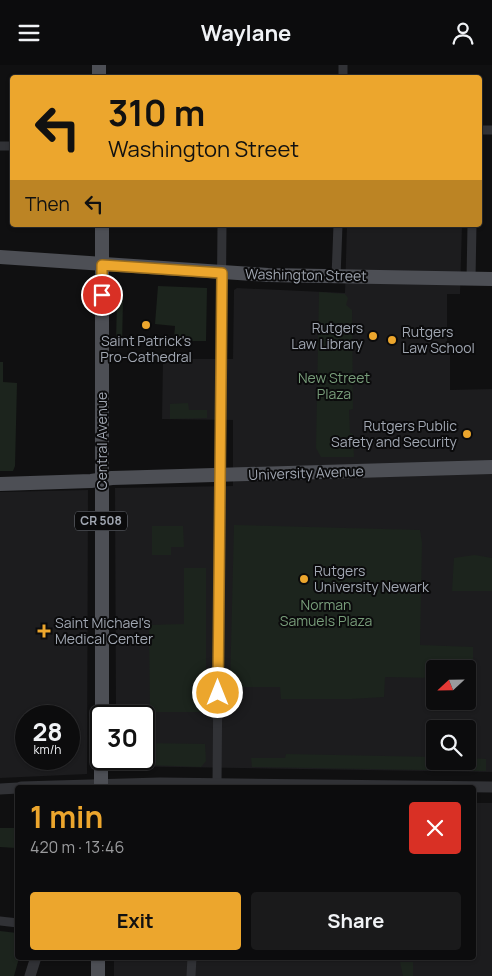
<!DOCTYPE html>
<html lang="en">
<head>
<meta charset="utf-8">
<style>
	:root { --surface:#0c0c0d; --page:#1a1a1b; --text:#f1f3f6; --muted:#9a9b9d; --line:#2c2c2e; --accent:#eca62d }
	body { margin:0; font-family:Manrope,sans-serif; background:var(--page); color:var(--text); height:100vh; display:flex; flex-direction:column; font-size:19px; white-space:nowrap }
	* { box-sizing:border-box; margin:0 }
	p { font-size:16px; color:var(--muted) }
	.icon { flex:none; width:28px; height:28px; fill:none; stroke:currentColor; stroke-width:2; stroke-linecap:round; stroke-linejoin:round }
	.map { position:relative; flex:1; overflow:hidden }
	.panel { position:absolute; left:15px; top:720px; width:461px; height:175px; display:flex; flex-direction:column; background:var(--surface); border-radius:5px; box-shadow:0 1px 4px #0004,0 0 0 1px var(--line) }
	.panel>* { flex:none }
	.guide { position:absolute; left:10px; top:10px; width:472px; height:152px; border-radius:5px; box-shadow:0 1px 4px #0004,0 0 0 1px var(--line); background:#eca62d; color:#111; overflow:hidden }
	.needle { width:32px; rotate:248deg }
	.fabs { position:absolute; left:426px; top:595px; display:grid; gap:10px }
	.fabs a { display:grid; place-items:center; width:50px; height:50px; border-radius:5px; background:var(--surface); box-shadow:0 1px 4px #0004,0 0 0 1px var(--line); font-size:25px }
	.speed { position:absolute; left:15px; top:640px; display:flex; gap:10px; font-size:25px; font-weight:700; text-align:center }
	.speed>* { display:grid; place-content:center; width:65px; height:65px; border-radius:50%; background:var(--surface); box-shadow:0 1px 4px #0004,0 0 0 1px var(--line); line-height:1 }
	.speed small { font-size:12px; font-weight:400 }
	.speed .limit { border:2px solid #111; border-radius:8px; background:#fff; color:#111 }
	.pin { position:absolute; display:grid; place-items:center; width:42px; height:42px; color:#fff; margin:-21px; border:2px solid #fff; border-radius:50%; box-shadow:0 1px 5px #0007 }
	.me { position:absolute; width:55px; margin:-28px; rotate:0deg; stroke-linejoin:round; filter:drop-shadow(0 0 4px #0008) }
	.turn { display:flex; align-items:center; gap:18px; height:105px; padding:0 15px; font-size:22px }
	.turn .icon { width:65px; height:65px; stroke-width:2.5 }
	.turn b { display:block; font-size:35px; line-height:42px }
	.then { display:flex; align-items:center; height:48px; padding:0 15px; background:#0003; gap:10px; font-size:19px }
	.round { display:grid; place-items:center; flex:none; width:52px; height:52px; border-radius:5px; background:var(--page) }
	.headline { display:flex; align-items:center; justify-content:space-between; height:85px; padding:0 15px }
	h1 { font-size:30px; font-weight:700; line-height:38px; color:var(--accent) }
	.action { display:flex; gap:10px; margin-top:auto; padding:10px 15px }
	.action a { flex:1; height:58px; border-radius:5px; background:var(--accent); color:#111; font-size:20px; font-weight:700; line-height:58px; text-align:center }
	.action a+a { background:var(--page); color:var(--text) }
	header { display:flex; justify-content:space-between; align-items:center; height:65px; padding:0 15px; background:var(--surface); font-size:22px; font-weight:700 }
	.map>svg:first-child { display:block }
	.built { fill:#1c1c1e; fill-rule:evenodd }
	.green { fill:#1c241d }
	.lines { fill:none; stroke-linecap:round; stroke-linejoin:round }
	.minor { stroke:#313236; stroke-width:9 }
	.tertiary { stroke:#313236; stroke-width:11 }
	.primary { stroke:#4d4f55; stroke-width:14 }
	.route-casing { stroke:#996c1d; stroke-width:12 }
	.route { stroke:#eca62d; stroke-width:9 }
	.poi-dot { fill:#eca62d; stroke:#0b0b0c; stroke-width:2 }
	.labels { text-anchor:middle; stroke-width:4; stroke-linejoin:round; paint-order:stroke }
	.shield { fill:#0b0b0c; stroke:#747880; stroke-width:1 }
	.shield-label { font-size:12px; font-weight:bold; fill:#a1a7b2 }
	.street-label { font-size:14px; fill:#a1a7b2; stroke:#0b0b0c }
	.poi-label { font-size:14px; fill:#a1a7b2; stroke:#0b0b0c; text-anchor:start }
	.park-label { font-size:14px; fill:#789d7a; stroke:#0b0b0c }
</style>
</head>
<body>
<header><svg class="icon" aria-label="menu" viewBox="0 0 24 24"><path d="M4 6h16M4 12h16M4 18h16"/></svg>Waylane<svg class="icon" aria-label="person" viewBox="0 0 24 24"><circle cx="12" cy="8" r="4"/><path d="M4 21q1-7 8-7t8 7"/></svg></header>
<div class="map">
<svg width="492" height="911" viewBox="0 0 492 911">
	<rect width="100%" height="100%" fill="#101011"/>
	<g class="built">
		<path d="M347,160h115l-2,69h-13v55l3,1v40l42,-1v383l-376,-6v-7h28v-43h-28l-1,-228 118,-2v-66l-71,-1 1,-60h70l1,-69 3,-2 108,5zM435,604h33v32h-33zM435,664h33v32h-33z"/>
		<path d="M88,425l-1,284 -87,4v-286zM26,651h43v43h-43z"/>
		<polygon points="474,738 492,738 492,911 114,911 114,893 474,892"/>
	</g>
	<g class="green">
		<polygon points="158,221 207,223 206,276 182,276 174,274 175,261 155,259"/>
		<polygon points="319,227 345,229 348,233 346,240 352,245 353,344 349,345 350,368 353,369 354,392 321,392 316,383"/>
		<polygon points="117,234 123,234 122,279 116,279"/>
		<polygon points="0,297 3,297 3,317 17,318 15,401 13,406 0,406"/>
		<polygon points="188,338 189,345 207,345 207,353 170,354 170,339"/>
		<polygon points="234,460 420,465 422,478 420,580 473,582 473,609 468,610 468,604 435,604 435,613 385,612 384,632 352,634 281,634 280,622 230,622"/>
		<polygon points="152,461 183,461 184,482 171,482 171,490 152,490"/>
		<polygon points="475,490 492,493 492,526 452,526 454,493"/>
		<polygon points="184,503 206,503 206,647 150,647 149,560 184,559"/>
		<polygon points="144,678 205,679 206,696 201,702 119,699 119,694 144,694"/>
		<polygon points="286,689 435,692 435,696 468,696 468,693 486,694 486,706 252,702 251,693 285,693"/>
		<polygon points="0,763 17,763 17,783 0,782"/>
		<polygon points="0,866 17,868 18,892 19,893 14,911 0,911"/>
		<polygon points="400,897 413,897 413,911 403,911"/>
	</g>
	<g class="lines">
		<g class="minor">
			<polyline points="343,12 343,0"/>
			<polyline points="480,65 492,65"/>
			<polyline points="0,81 12,81"/>
			<polyline points="336,212 338,160"/>
			<polyline points="471,214 472,160"/>
			<polyline points="217,719 222,160"/>
			<polyline points="0,856 18,858"/>
			<polyline points="191,911 192,892"/>
		</g>
		<g class="tertiary">
			<polyline points="21,722 160,718 492,722"/>
			<polyline points="0,724 18,723"/>
			<polyline points="30,911 36,892"/>
		</g>
		<g class="primary">
			<polyline points="99,0 99,12"/>
			<polyline points="0,192 268,210 492,214"/>
			<polyline points="0,419 91,416 112,413 147,412 492,402"/>
			<polyline points="102,651 102,160"/>
			<polyline points="101,722 101,694"/>
			<polyline points="98,911 98,892"/>
		</g>
	</g>
	<g class="lines">
		<g class="route-casing">
			<polyline id="route" points="102,230 102,200 222,208 218,628"/>
		</g>
		<use href="#route" class="route"/>
	</g>
	<g class="poi-dot">
		<circle cx="146" cy="260" r="5"/>
		<circle cx="373" cy="271" r="5"/>
		<circle cx="392" cy="275" r="5"/>
		<circle cx="467" cy="369" r="5"/>
		<circle cx="304" cy="514" r="5"/>
		<path d="M41.5 558.5h5v5h5v5h-5v5h-5v-5h-5v-5h5z"/>
	</g>
	<g class="labels">
		<rect class="shield" x="75" y="446.5" width="52" height="19" rx="4"/>
		<g class="shield-label">
			<text x="101" y="460">CR 508</text>
		</g>
		<g class="street-label">
			<text transform="translate(306 210) rotate(1)" y="5">Washington Street</text>
			<text transform="translate(102 376) rotate(-90)" y="5">Central Avenue</text>
			<text transform="translate(306 408) rotate(-2)" y="5">University Avenue</text>
		</g>
		<g class="poi-label">
			<text x="363" y="268" text-anchor="end">Rutgers<tspan x="363" dy="16">Law Library</tspan></text>
			<text x="402" y="272">Rutgers<tspan x="402" dy="16">Law School</tspan></text>
			<text x="146" y="281" text-anchor="middle">Saint Patrick's<tspan x="146" dy="16">Pro-Cathedral</tspan></text>
			<text x="457" y="366" text-anchor="end">Rutgers Public<tspan x="457" dy="16">Safety and Security</tspan></text>
			<text x="314" y="511">Rutgers<tspan x="314" dy="16">University Newark</tspan></text>
			<text x="55" y="563">Saint Michael's<tspan x="55" dy="16">Medical Center</tspan></text>
		</g>
		<g class="park-label">
			<text x="334" y="318">New Street<tspan x="334" dy="16">Plaza</tspan></text>
			<text x="326" y="545">Norman<tspan x="326" dy="16">Samuels Plaza</tspan></text>
		</g>
	</g>
</svg>
<div class="fabs">
<a><svg class="needle" viewBox="-14 -14 28 28"><path d="M0-13l5 13h-10z" fill="#e53935"/><path d="M0 13l5-13h-10z" fill="#9a9b9d"/></svg></a>
<a><svg class="icon" aria-label="search" viewBox="0 0 24 24"><circle cx="10" cy="10" r="6"/><path d="M15 15l6 6"/></svg></a>
</div>
<div class="speed"><div>28<small>km/h</small></div><div class="limit">30</div></div>
<div class="pin" style="left:102px;top:230px;background:#d93025"><svg class="icon" aria-label="arrive" viewBox="0 0 24 24"><path d="M6 21V4h12l-3 4 3 4H6"/></svg></div>
<svg class="me" style="left:218px;top:628px" viewBox="-20 -20 40 40"><circle r="17" fill="#eca62d" stroke="#fff" stroke-width="3"/><path d="M0-11L8 9 0 5-8 9z" fill="#fff"/></svg>
<div class="guide">
<div class="turn"><svg class="icon" aria-label="left" viewBox="0 0 24 24"><path d="M17 20v-9H6M10 6l-5 5 5 5"/></svg><div><b>310 m</b>Washington Street</div></div>
<div class="then">Then<svg class="icon" aria-label="left" viewBox="0 0 24 24"><path d="M17 20v-9H6M10 6l-5 5 5 5"/></svg></div>
</div>
<section class="panel">
<div class="headline"><div><h1>1 min</h1><p>420 m · 13:46</p></div><a class="round" style="background:#d93025;color:#fff"><svg class="icon" aria-label="close" viewBox="0 0 24 24"><path d="M6 6l12 12M18 6L6 18"/></svg></a></div>
<div class="action"><a>Exit</a><a>Share</a></div>
</section>
</div>
</body>
</html>
